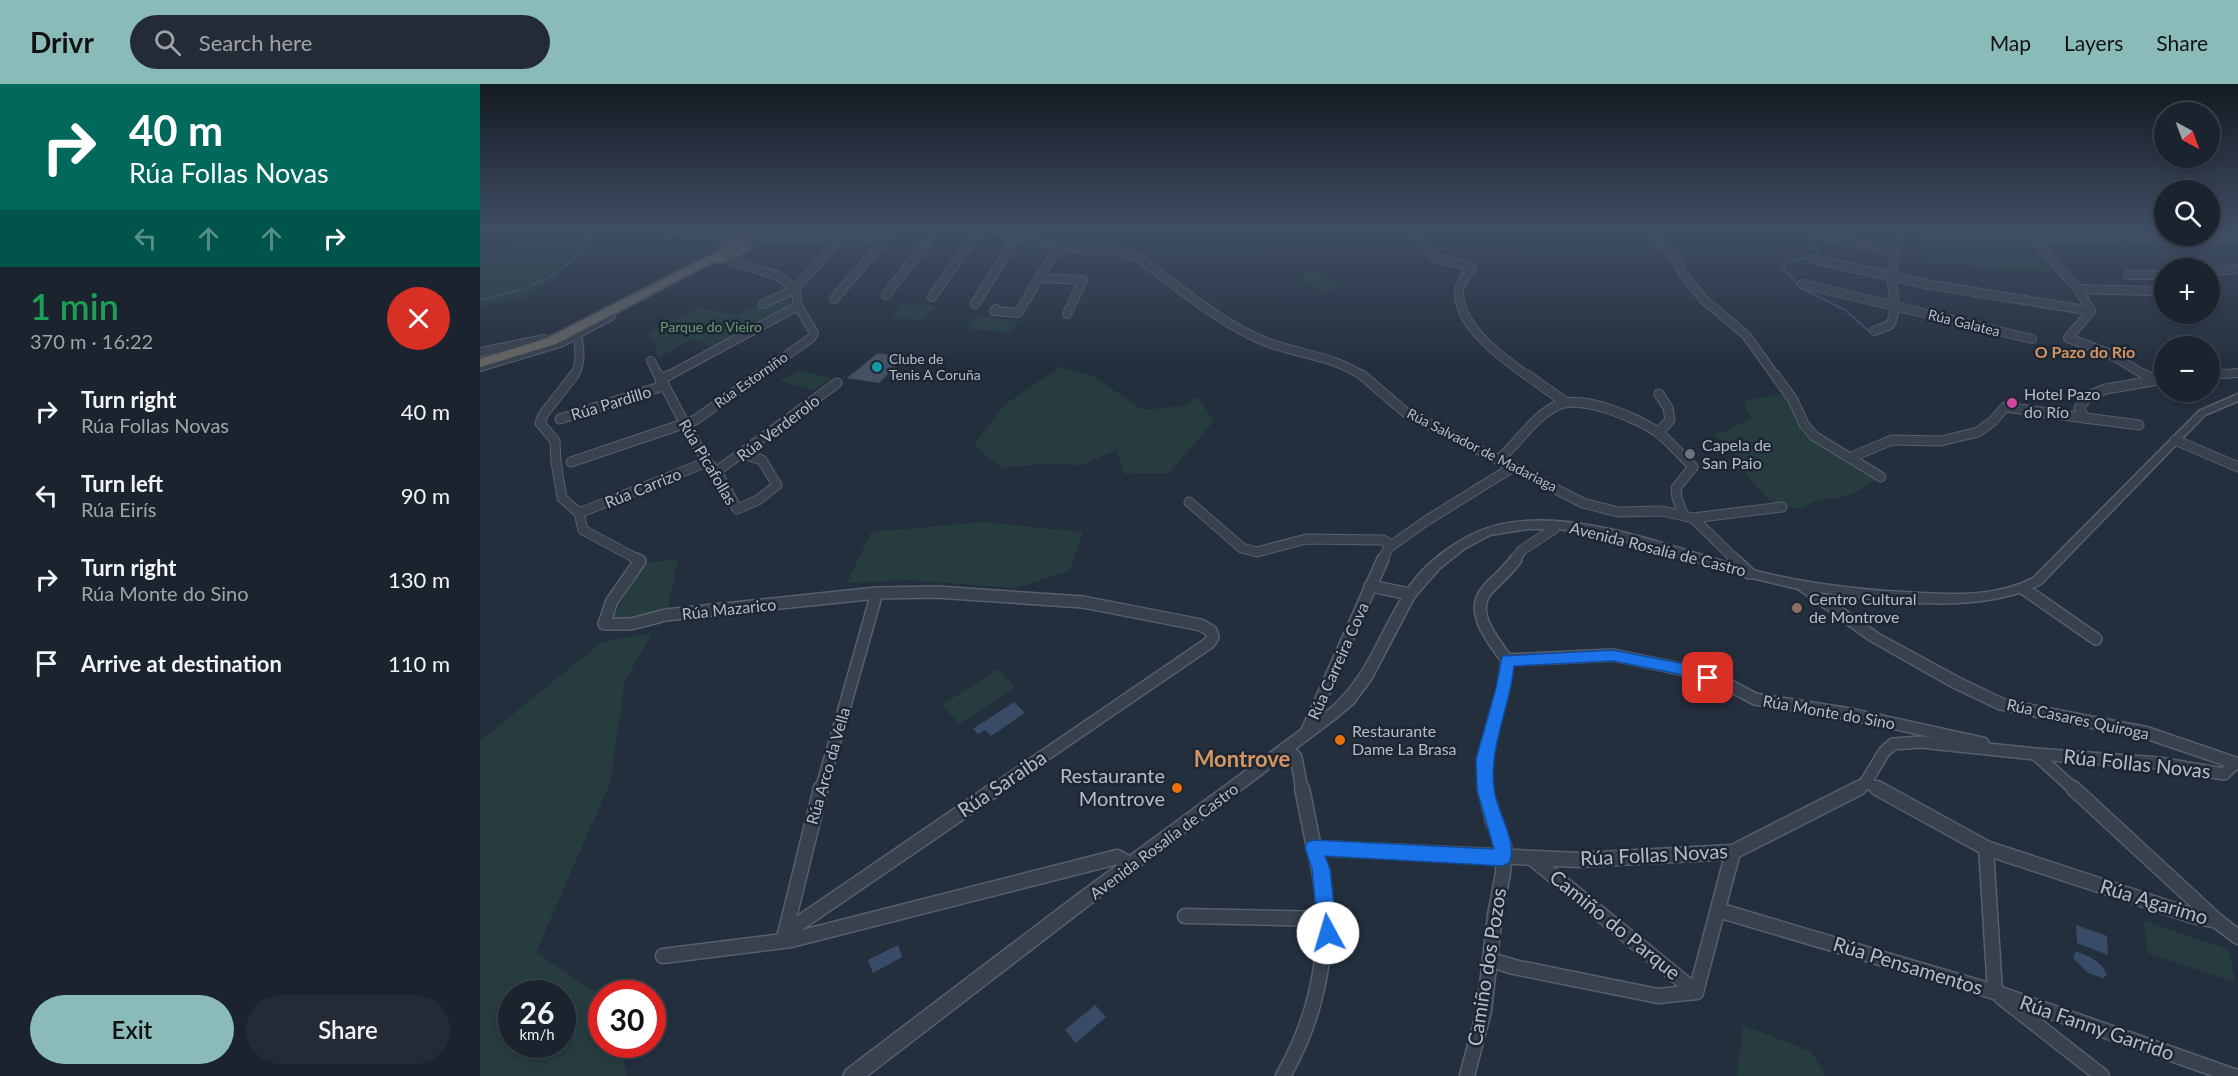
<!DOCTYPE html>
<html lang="en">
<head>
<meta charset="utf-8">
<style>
	:root { --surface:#1b232e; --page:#242b36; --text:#f1f3f6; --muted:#a0a4aa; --line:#39404a; --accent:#8bbbb9 }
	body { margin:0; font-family:Lato,sans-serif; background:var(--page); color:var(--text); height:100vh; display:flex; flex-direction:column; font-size:22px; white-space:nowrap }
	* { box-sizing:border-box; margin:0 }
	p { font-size:20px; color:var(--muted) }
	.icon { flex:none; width:33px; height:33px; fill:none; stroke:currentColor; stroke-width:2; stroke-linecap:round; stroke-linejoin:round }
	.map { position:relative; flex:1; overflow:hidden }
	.side { display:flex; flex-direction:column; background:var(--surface); width:480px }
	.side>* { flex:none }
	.top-card { background:#00695c; color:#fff; overflow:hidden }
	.needle { width:39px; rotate:139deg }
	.tools { position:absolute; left:1674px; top:18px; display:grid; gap:12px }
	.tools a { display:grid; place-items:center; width:66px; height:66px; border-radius:50%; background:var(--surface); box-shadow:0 3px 9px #0003,0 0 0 2px var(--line); font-size:30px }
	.speed { position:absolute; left:18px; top:896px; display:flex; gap:12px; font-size:30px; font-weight:700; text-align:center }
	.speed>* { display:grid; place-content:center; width:78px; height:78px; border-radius:50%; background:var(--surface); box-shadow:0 3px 9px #0003,0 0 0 2px var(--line); line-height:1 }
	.speed small { font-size:15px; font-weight:400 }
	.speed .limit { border:9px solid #d22; background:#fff; color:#111 }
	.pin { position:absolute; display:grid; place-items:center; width:51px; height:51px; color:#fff; margin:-26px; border-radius:12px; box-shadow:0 3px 9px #0006 }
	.me { position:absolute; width:66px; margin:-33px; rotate:354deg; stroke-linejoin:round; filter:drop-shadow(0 0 4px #0008) }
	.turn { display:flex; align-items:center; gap:21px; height:126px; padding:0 30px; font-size:27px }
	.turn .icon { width:78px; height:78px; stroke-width:2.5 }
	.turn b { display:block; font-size:42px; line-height:51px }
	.lanes { display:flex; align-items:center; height:57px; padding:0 30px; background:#0003; justify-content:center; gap:30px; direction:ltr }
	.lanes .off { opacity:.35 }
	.round { display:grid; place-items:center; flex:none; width:63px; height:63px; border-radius:32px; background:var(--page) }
	.summary { display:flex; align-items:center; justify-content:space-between; height:102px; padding:0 30px }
	h1 { font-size:36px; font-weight:600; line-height:45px; color:#1e9e55 }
	.cta { display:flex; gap:12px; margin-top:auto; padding:12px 30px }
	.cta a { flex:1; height:69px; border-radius:36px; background:var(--accent); color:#111; font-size:24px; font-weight:600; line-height:69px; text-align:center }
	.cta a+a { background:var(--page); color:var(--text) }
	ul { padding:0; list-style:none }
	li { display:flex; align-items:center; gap:18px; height:84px; padding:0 30px }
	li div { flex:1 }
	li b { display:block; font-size:22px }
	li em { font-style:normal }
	header { display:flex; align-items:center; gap:36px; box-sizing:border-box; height:84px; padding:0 30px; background:var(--accent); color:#111 }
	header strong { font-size:28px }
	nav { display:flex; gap:33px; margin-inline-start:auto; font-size:21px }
	.search { width:420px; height:54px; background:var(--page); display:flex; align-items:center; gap:15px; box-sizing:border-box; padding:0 21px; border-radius:33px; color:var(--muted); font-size:22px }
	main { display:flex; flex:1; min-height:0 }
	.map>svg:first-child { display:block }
	.green { fill:#263c3f; fill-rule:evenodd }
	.water { fill:#394c67 }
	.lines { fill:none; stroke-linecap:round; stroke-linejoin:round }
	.stream { stroke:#394c67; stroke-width:2 }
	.building { fill:#455162 }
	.minor-far3-casing { stroke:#565f6c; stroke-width:10 }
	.minor-far2-casing { stroke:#565f6c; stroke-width:11 }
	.minor-far1-casing { stroke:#565f6c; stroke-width:14 }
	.minor-casing { stroke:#565f6c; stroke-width:17 }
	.tertiary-casing { stroke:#565f6c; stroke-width:3 }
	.secondary-casing { stroke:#565f6c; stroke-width:3 }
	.trunk-casing { stroke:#434c59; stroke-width:4 }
	.minor-far3 { stroke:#38414e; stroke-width:8 }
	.minor-far2 { stroke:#38414e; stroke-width:9 }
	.minor-far1 { stroke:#38414e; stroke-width:11 }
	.minor { stroke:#38414e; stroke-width:14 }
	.tertiary { fill:#38414e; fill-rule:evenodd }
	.secondary { fill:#465061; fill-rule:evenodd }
	.trunk { fill:#656462; fill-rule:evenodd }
	.trunk-bridge-casing { stroke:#434c59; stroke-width:14; stroke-linecap:butt }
	.trunk-bridge { stroke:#656462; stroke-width:11 }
	.route { fill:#1a73e8; stroke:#114b97; stroke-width:1.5 }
	.culture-dot { fill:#0f9aa8; stroke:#1d2633; stroke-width:2 }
	.hotel-dot { fill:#d1479c; stroke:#1d2633; stroke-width:2 }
	.worship-dot { fill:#6b7280; stroke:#1d2633; stroke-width:2 }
	.education-dot { fill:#8d6e63; stroke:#1d2633; stroke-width:2 }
	.food-dot { fill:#e8710a; stroke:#1d2633; stroke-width:2 }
	.labels { text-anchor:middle; stroke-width:5; stroke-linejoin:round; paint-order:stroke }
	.far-street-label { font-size:14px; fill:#b4bcc9; stroke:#1d2633 }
	.far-park-label { font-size:14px; fill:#6b9a76; stroke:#1d2633 }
	.far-poi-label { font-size:14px; fill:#b4bcc9; stroke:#1d2633; text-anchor:start }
	.far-quarter-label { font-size:16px; font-weight:bold; fill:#d59563; stroke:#1d2633 }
	.poi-label { font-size:16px; fill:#b4bcc9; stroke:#1d2633; text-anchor:start }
	.street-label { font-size:16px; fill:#b4bcc9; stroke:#1d2633 }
	.near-street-label { font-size:20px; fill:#b4bcc9; stroke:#1d2633 }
	.near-poi-label { font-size:20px; fill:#b4bcc9; stroke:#1d2633; text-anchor:end }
	.district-label { font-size:22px; font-weight:bold; fill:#d59563; stroke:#1d2633 }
</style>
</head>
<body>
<header>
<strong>Drivr</strong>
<div class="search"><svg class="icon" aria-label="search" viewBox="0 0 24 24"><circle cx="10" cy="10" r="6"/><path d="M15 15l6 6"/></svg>Search here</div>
<nav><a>Map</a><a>Layers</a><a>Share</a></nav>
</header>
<main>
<section class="side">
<div class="top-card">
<div class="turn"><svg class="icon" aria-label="right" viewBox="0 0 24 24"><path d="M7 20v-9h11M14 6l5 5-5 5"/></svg><div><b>40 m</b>Rúa Follas Novas</div></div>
<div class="lanes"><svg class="icon off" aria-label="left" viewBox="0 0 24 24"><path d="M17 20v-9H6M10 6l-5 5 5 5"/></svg><svg class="icon off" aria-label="ahead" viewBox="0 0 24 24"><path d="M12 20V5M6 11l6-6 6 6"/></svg><svg class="icon off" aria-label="ahead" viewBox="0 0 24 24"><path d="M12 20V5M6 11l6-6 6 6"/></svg><svg class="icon" aria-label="right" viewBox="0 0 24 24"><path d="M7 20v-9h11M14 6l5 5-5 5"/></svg></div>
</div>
<div class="summary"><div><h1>1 min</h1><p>370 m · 16:22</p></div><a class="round" style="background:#d93025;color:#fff"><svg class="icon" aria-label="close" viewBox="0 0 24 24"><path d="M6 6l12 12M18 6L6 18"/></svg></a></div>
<ul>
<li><svg class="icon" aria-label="right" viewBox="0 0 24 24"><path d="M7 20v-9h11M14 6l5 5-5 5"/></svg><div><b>Turn right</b><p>Rúa Follas Novas</p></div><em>40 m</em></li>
<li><svg class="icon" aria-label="left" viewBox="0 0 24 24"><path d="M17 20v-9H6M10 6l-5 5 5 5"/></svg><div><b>Turn left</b><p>Rúa Eirís</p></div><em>90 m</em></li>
<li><svg class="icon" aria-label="right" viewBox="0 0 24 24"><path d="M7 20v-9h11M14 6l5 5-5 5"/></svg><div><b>Turn right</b><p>Rúa Monte do Sino</p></div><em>130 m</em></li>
<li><svg class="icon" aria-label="arrive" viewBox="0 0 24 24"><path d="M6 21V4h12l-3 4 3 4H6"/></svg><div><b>Arrive at destination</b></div><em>110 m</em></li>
</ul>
<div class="cta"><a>Exit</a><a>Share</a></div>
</section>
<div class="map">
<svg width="1758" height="992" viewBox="0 0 1758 992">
	<rect width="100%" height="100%" fill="#242f3e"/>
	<g class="green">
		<polygon points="124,145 131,145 73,194 43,214 0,222 0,167"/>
		<polygon points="1434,152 1546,159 1566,187 1449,179"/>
		<polygon points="832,188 861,200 847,208 818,196"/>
		<polygon points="309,210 312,221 310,222 235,262 212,255 178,274 175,258 167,251 217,224 258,231 279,219 286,220"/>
		<polygon points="422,220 457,222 442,236 410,234 416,228 432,228 416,227"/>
		<polygon points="497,232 540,237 529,249 485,244"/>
		<polygon points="581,283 614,293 663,326 703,322 718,313 734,337 689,389 645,390 636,366 602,381 561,380 521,384 494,361 524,321"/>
		<polygon points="317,286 351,295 334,306 300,297"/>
		<path d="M1306,309l15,32 78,53c-13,8 -24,16 -38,19 -19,4 -24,0 -40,12l-28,-5 -26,-28 -8,-19 -25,-23 12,-3 25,-13 -8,-17z"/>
		<polygon points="503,438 603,448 590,486 536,504 429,496 367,499 391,448"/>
		<polygon points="198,475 188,525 159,535 131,536 165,479"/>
		<path d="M172,549l-27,48 -15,102 -74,169 65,44 1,48h17l8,32h-147v-335l122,-99zM32,909h50v51h-50z"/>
		<polygon points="518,585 536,603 479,640 462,621"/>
		<polygon points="1663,836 1749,866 1755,898 1668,869"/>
		<polygon points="1263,941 1332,968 1346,992 1257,992"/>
	</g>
	<g class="water">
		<polygon points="534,618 545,629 511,652 505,646 498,650 493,645"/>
		<polygon points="1596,841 1627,852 1628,871 1597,859"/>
		<polygon points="418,861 422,873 393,889 388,876"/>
		<path d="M1596,867c12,5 26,10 31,24l-4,3 -15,-5 -15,-15z"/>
		<polygon points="615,921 626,933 596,959 585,946"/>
	</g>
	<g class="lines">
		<g class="stream">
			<polyline points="1322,145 1340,171 1306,179 1303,184 1321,204 1365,226 1389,247"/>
			<path d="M0,216c51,-11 89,-23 116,-71"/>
		</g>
	</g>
	<polygon class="building" points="398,269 425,273 399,299 367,294"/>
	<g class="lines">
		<g class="minor-far3-casing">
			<g id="minor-far3">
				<path d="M502,145l76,18 59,4 20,6c38,27 84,67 127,84 32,13 71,15 100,36"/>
				<path d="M929,145l28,29 35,9c-5,7 -13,16 -13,25 0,36 44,66 70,85"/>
				<polyline points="1162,145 1195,173 1203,190 1223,215 1266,251 1296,293"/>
				<polyline points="1426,145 1559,158 1565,156 1558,152 1549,153 1551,156"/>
				<polyline points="1638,145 1649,156"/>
				<polyline points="1328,148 1414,168"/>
				<polyline points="280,154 340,154 376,158 410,145"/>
				<polyline points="1563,154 1641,156 1758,154"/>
				<polyline points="1556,158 1598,205 1611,227 1588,254 1628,269 1668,293"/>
				<polyline points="1333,175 1446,200 1611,227"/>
				<polyline points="251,177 298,192 315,205 318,222 334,249 331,254 276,293"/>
				<polyline points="1730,187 1758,185"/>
				<polyline points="1648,191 1684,191"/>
				<polyline points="559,194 603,196 587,230"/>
				<polyline points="1322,200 1552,255"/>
				<polyline points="1598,205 1669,207"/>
				<polyline points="406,211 457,145"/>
				<polyline points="452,213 500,145"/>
				<polyline points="354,215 412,147"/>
				<polyline points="283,220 315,205 357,158"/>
				<polyline points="495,220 536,154"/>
				<polyline points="516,225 514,227 538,229 578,163"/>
				<path d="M1394,247l16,-6c9,-18 2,-29 2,-48 0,-17 4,-32 9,-48"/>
				<polyline points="0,268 64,255"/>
				<polyline points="171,277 179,293"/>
				<polyline points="0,283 80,259 131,232"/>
				<polyline points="1730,291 1758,289"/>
				<path d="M93,293c9,-13 7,-28 4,-42"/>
				<polyline points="186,293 318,222"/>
			</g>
		</g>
		<g class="minor-far2-casing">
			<g id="minor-far2">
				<polyline points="94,291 63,331 60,339 75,357 76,378 82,414 99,429 103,446 159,476"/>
				<polyline points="179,291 208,346 227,378 237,387 257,425 278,416 297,401 282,376 263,370"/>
				<polyline points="882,291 925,328 1103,419 1138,428 1182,427 1213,434 1256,476"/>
				<polyline points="1047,291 1085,318"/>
				<polyline points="1295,291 1313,316 1324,340 1334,352 1401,393"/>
				<polyline points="1666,291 1674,296"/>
				<polyline points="180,296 189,291"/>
				<polyline points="1179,310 1188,324 1190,336 1179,348"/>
				<polyline points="1605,334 1659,341"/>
				<polyline points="80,335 183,302"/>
				<polyline points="1695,356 1758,383"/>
				<polyline points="1369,374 1412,356 1461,357 1498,348 1513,337 1525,323 1605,334 1599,324 1608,312 1626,305 1684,295"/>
				<path d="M1018,376c20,-16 34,-42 58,-54 24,-13 83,12 104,28 12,10 22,22 33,33l-17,21 1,10 6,16"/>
				<polyline points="91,378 215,336 279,291"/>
				<polyline points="237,387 357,299"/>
				<polyline points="709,418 762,464 777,468 826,455 903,456 912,461"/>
				<polyline points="99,429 227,378"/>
				<polyline points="1213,434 1302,423"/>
				<polyline points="903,476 908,464 946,437 1033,383"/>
				<polyline points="1035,476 1042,466 1074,445 1074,441"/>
			</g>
		</g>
		<g class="minor-far1-casing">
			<g id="minor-far1">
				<polyline points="156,475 160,477 132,517 124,540 151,540 186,531 397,509 456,508 603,518 721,541 731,547 733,553 729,559 514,706"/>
				<polyline points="1254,475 1269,489"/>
				<polyline points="890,502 930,510"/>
				<polyline points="1544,505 1616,555"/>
				<polyline points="1027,576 1133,571 1210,587 1247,600 1275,615 1370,630 1503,659"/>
				<polyline points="825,651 903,475"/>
				<polyline points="807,665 816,673 822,706"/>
				<polyline points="1555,670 1595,706"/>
				<polyline points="1386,698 1400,706"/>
				<polyline points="341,706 397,509"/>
				<path d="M1005,706l-1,-31 20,-71 3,-28c-13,-19 -40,-48 -19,-71 10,-11 20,-18 28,-30"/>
				<polyline points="1377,706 1386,698 1404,668 1413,660 1441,658 1555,670 1679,679 1744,690 1755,679"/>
			</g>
		</g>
		<g class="minor-casing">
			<g id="minor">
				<polyline points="822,704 834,764 1099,776 1253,768 1379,704"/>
				<polyline points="1397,704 1506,764 1713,832 1737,837 1593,704"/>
				<polyline points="1053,775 1216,908"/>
				<polyline points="1238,826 1515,908 1506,764"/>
				<polyline points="705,832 847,835"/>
				<polyline points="1737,837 1758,853"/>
				<polyline points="305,849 517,704"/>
				<polyline points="305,850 341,704"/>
				<polyline points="183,872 311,856 637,773 651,781"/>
				<polyline points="1011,876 1034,883 1178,912 1216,908 1253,768"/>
				<polyline points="1515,908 1754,992"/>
				<polyline points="1521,913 1622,992"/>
				<path d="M803,992c40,-70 52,-151 31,-228"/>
				<polyline points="987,992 1004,927 1015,831 1023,789 1024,762 1013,737 1005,704"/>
			</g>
		</g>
		<g class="tertiary-casing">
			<g id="tertiary">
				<path d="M167,145l85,7 16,-4 14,2 2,6 -24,10 -18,-2 -1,-2 4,-6 -53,-5zM268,152l8,3 -17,7 -9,-2 2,-3z"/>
				<path d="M1758,310v7l-33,14 -164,169c-62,31 -154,18 -221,8l59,42 81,44 46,22 141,27 91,31v12l-91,-31 -149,-30 -48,-23 -81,-46 -71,-51 -46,-11 -127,-37 -65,-12h-32l-38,6 -26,14 -24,19 -26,30 -43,82 -18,24 -18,15 -212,160 -256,197h-24l3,-6 228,-173 258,-190c36,-32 48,-76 73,-114 15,-24 39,-44 64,-57 83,-45 219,20 304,39 49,11 99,16 149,18 38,2 76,3 111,-15l166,-167z"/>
			</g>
		</g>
		<g class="secondary-casing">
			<polygon id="secondary" points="281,145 291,145 282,154 276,154 274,152"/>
		</g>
		<g class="trunk-casing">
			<polygon id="trunk" points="266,160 271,163 270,165 242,179 233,178 76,260 0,283 0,275 68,254 241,166 250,167"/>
		</g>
		<use href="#minor-far3" class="minor-far3"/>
		<use href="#minor-far2" class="minor-far2"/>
		<use href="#minor-far1" class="minor-far1"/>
		<use href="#minor" class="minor"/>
		<use href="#tertiary" class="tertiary"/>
		<use href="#secondary" class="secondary"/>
		<use href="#trunk" class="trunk"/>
		<g class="trunk-bridge-casing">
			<polyline id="trunk-bridge" points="245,168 275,145"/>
		</g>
		<use href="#trunk-bridge" class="trunk-bridge"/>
	</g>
	<linearGradient id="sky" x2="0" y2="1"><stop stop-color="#141a22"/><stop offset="0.51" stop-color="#3f4d63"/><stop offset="1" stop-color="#3f4d63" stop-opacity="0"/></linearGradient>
	<rect width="1758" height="284" fill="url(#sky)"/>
	<path class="route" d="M1133,566l77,15 23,9 3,4 -3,4 -5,1 -20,-7 -75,-15 -99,5c-4,41 -25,80 -20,122 2,24 25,54 15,75l-7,3 -177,-10 5,13 7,64 -3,7 -6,2 -7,-2 -3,-7 -6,-64 -7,-21 2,-6 7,-2 180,9 -17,-59 -1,-31 20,-71 6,-32z"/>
	<circle class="culture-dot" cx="397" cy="283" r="6"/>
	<circle class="hotel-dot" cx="1532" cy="319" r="6"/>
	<circle class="worship-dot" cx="1210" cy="370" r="6"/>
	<circle class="education-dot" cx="1317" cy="524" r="6"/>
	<g class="food-dot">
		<circle cx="860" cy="656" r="6"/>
		<circle cx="697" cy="704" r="6"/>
	</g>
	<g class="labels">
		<g class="far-street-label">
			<text transform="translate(1484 239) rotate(14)" y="5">Rúa Galatea</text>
			<text transform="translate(271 296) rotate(-35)" y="5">Rúa Estorniño</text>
			<text transform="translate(1002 366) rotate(27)" y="5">Rúa Salvador de Madariaga</text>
		</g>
		<g class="far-park-label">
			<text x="231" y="248">Parque do Vieiro</text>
		</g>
		<g class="far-poi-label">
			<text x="409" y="280">Clube de<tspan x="409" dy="16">Tenis A Coruña</tspan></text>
		</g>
		<g class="far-quarter-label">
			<text x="1605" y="274">O Pazo do Río</text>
		</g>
		<g class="poi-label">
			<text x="1544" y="316">Hotel Pazo<tspan x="1544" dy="18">do Río</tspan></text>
			<text x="1222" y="367">Capela de<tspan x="1222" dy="18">San Paio</tspan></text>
			<text x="1329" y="521">Centro Cultural<tspan x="1329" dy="18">de Montrove</tspan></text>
			<text x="872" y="653">Restaurante<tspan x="872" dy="18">Dame La Brasa</tspan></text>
		</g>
		<g class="street-label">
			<text transform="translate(131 319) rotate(-17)" y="6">Rúa Pardillo</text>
			<text transform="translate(298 344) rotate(-37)" y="6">Rúa Verderolo</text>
			<text transform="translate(228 378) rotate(59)" y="6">Rúa Picafollas</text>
			<text transform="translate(163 404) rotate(-22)" y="6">Rúa Carrizo</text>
			<text transform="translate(1178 465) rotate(14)" y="6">Avenida Rosalía de Castro</text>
			<text transform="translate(249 525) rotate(-6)" y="6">Rúa Mazarico</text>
			<text transform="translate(858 577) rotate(-66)" y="6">Rúa Carreira Cova</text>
			<text transform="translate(1349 628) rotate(10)" y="6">Rúa Monte do Sino</text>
			<text transform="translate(1598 635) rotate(12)" y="6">Rúa Casares Quiroga</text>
			<text transform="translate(348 682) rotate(-74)" y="6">Rúa Arco da Vella</text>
			<text transform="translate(684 757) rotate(-37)" y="6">Avenida Rosalía de Castro</text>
		</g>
		<g class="near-street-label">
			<text transform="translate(1657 680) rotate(6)" y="7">Rúa Follas Novas</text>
			<text transform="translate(522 700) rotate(-34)" y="7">Rúa Saraiba</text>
			<text transform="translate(1174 771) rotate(-3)" y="7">Rúa Follas Novas</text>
			<text transform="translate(1674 818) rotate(17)" y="7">Rúa Agarimo</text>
			<text transform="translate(1135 841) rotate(39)" y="7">Camiño do Parque</text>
			<text transform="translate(1428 882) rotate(17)" y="7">Rúa Pensamentos</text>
			<text transform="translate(1007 883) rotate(-81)" y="7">Camiño dos Pozos</text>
			<text transform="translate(1617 944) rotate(19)" y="7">Rúa Fanny Garrido</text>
		</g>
		<g class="near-poi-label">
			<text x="685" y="699">Restaurante<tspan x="685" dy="23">Montrove</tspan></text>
		</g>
		<g class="district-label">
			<text x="762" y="683">Montrove</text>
		</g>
	</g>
</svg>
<div class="tools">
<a><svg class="needle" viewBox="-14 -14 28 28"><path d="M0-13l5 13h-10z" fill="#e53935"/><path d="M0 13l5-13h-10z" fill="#a0a4aa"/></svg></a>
<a><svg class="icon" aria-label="search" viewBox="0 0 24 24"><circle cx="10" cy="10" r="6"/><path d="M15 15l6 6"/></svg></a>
<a>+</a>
<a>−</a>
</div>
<div class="speed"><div>26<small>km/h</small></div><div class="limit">30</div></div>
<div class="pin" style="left:1228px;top:594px;background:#d93025"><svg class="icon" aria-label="arrive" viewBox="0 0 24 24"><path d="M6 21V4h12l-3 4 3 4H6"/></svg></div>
<svg class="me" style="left:848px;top:849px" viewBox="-20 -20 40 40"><circle r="19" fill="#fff"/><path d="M0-13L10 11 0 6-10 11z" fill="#1a73e8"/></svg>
</div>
</main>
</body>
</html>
